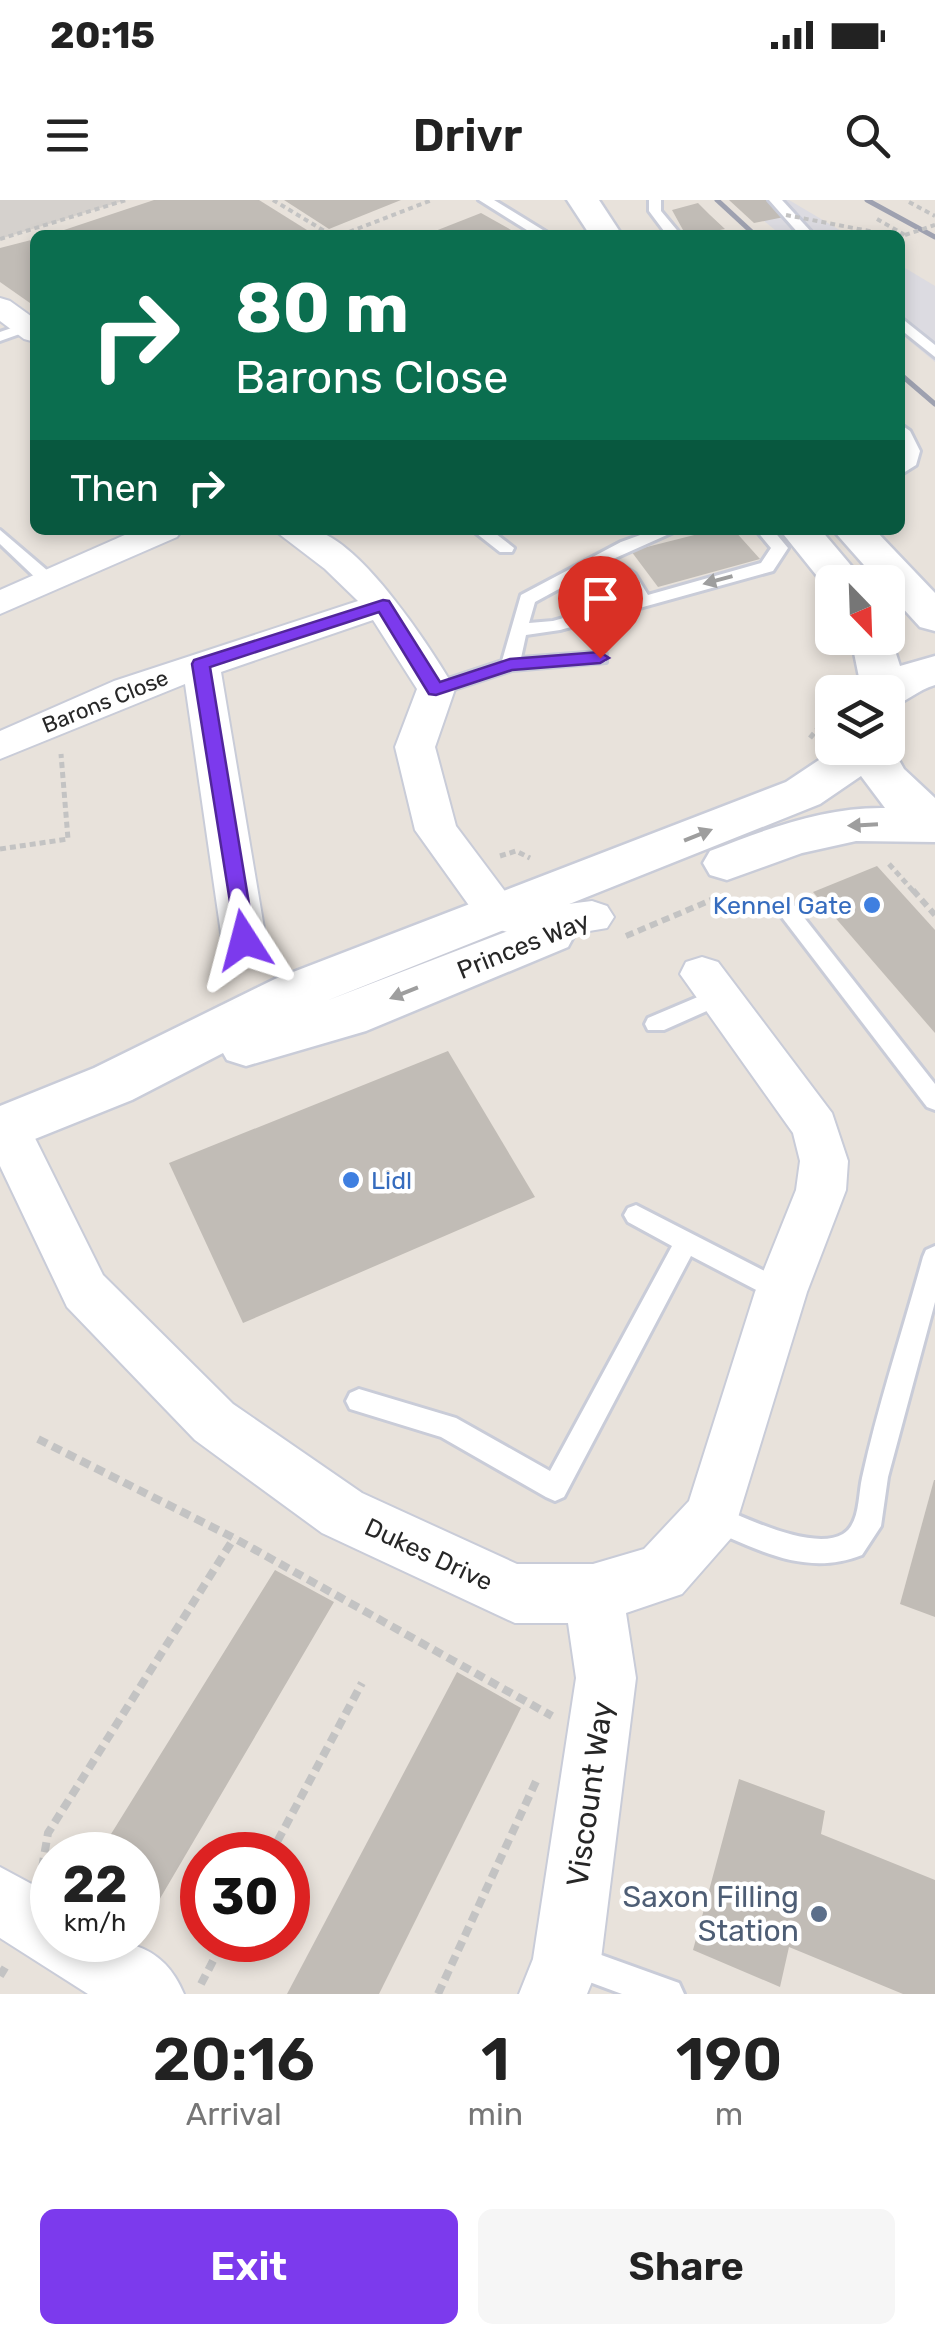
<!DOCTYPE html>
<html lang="en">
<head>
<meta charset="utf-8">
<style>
	:root { --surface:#fff; --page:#f6f6f6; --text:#222; --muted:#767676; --accent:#7c3aed }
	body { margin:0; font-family:Rubik,sans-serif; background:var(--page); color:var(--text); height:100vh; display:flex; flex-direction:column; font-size:38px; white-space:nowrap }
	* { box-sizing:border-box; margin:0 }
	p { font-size:32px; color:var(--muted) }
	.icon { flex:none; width:55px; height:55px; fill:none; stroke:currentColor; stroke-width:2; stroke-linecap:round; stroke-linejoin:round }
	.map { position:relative; height:1794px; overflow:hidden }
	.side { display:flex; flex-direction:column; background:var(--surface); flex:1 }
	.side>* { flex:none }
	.guide { position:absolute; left:30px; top:30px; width:875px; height:305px; border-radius:15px; box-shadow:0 5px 15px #0003; background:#0b6e4f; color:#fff; overflow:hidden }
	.needle { width:65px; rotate:157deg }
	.controls { position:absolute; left:815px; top:365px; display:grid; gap:20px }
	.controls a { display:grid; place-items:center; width:90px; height:90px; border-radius:15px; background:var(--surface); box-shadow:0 5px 15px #0003; font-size:50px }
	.speed { position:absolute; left:30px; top:1632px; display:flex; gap:20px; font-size:50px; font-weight:700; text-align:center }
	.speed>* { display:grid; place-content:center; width:130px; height:130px; border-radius:50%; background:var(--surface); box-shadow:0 5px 15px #0003; line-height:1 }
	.speed small { font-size:25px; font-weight:400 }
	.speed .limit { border:15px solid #d22; background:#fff; color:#111 }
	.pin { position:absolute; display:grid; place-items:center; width:85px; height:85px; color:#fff; margin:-102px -42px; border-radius:50% 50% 50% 0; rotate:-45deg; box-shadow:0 0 10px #0007 }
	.pin .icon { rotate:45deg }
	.me { position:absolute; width:110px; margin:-55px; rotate:351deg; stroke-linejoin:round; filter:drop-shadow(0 0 8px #0008) }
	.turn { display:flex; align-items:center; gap:35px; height:210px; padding:0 40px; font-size:45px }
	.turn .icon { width:130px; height:130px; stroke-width:2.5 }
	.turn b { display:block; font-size:70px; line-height:85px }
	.then { display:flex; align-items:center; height:95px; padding:0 40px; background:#0003; gap:20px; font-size:38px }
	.eta { display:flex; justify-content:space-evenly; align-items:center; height:170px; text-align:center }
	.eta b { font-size:60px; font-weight:600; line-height:70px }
	.button { display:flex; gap:20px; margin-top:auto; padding:20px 40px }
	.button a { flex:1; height:115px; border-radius:15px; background:var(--accent); color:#fff; font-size:40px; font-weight:600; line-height:115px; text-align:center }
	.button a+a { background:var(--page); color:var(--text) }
	.status { display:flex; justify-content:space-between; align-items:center; height:70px; padding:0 50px; background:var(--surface); direction:ltr }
	.status svg { height:28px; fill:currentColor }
	header { display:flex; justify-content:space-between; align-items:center; height:130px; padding:0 40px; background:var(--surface); font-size:45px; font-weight:600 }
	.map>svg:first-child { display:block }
	.industrial { fill:#dcdbe1 }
	.plaza { fill:#d5d1cd }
	.building { fill:#c1bcb6 }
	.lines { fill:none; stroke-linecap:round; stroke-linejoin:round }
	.lane-casing { stroke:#c9ccd8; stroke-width:6 }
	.street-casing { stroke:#c9ccd8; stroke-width:4 }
	.secondary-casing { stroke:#c9ccd8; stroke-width:5 }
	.path-far3 { stroke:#c3c3c3; stroke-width:4; stroke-dasharray:5 4; stroke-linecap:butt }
	.path-far2 { stroke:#c3c3c3; stroke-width:5; stroke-dasharray:6 4; stroke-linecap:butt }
	.path-far1 { stroke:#c3c3c3; stroke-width:6; stroke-dasharray:8 5; stroke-linecap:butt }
	.path { stroke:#c3c3c3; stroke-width:8; stroke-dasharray:10 6; stroke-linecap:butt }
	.lane { fill:#fff; fill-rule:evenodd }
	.street { fill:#fff; fill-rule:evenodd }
	.secondary { fill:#fff; fill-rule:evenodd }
	.rail { stroke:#9ea1b0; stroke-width:5 }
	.path-bridge { stroke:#c3c3c3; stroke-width:4; stroke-dasharray:5 4; stroke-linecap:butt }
	.oneway { fill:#9e9e9e }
	.route { fill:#7c3aed; stroke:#51269a; stroke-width:2.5 }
	.shop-dot { fill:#3f7fe0; stroke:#fff; stroke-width:4 }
	.service-dot { fill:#5c6f8a; stroke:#fff; stroke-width:4 }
	.labels { text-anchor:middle; stroke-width:9; stroke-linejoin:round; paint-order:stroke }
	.far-street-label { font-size:22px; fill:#272727; stroke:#fff }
	.shop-label { font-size:25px; fill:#366cbe; stroke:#fff; text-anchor:end }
	.street-label { font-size:25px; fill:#272727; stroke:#fff }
	.near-street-label { font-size:30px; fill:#272727; stroke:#fff }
	.near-service-label { font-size:30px; fill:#4e5e75; stroke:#fff; text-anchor:end }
</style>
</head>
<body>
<div class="status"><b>20:15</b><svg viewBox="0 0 49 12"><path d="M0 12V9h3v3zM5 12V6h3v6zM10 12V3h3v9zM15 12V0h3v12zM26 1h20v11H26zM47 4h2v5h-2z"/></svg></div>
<header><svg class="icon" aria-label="menu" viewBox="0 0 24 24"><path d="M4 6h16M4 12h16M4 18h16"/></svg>Drivr<svg class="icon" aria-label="search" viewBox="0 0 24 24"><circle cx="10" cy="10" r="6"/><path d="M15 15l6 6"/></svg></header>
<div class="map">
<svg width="935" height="1794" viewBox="0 0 935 1794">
	<rect width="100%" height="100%" fill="#e8e2db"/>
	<g class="industrial">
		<polygon points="739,0 789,0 848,35 781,35"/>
		<polygon points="900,65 935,86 935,162 900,133"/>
	</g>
	<polygon class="plaza" points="0,0 126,0 0,39"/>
	<g class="building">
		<polygon points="154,0 259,0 307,30 292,35 49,35"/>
		<polygon points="284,0 401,0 329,29"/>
		<polygon points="729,0 767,0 784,11 784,17 754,23"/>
		<polygon points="698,3 710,15 725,29 700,34 683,30 672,10"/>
		<polygon points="481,13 520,35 425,35"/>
		<polygon points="35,39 35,102 30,103 0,82 0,48"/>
		<polygon points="714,330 734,330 760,359 658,387 631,351"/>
		<polygon points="877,666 935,730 935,833 813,692"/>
		<polygon points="448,851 535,997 243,1123 169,963"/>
		<polygon points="934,1280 935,1280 935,1417 900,1404"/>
		<polygon points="275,1370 334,1402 148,1719 138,1712 138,1655 98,1655"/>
		<polygon points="457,1472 521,1508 379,1794 287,1794"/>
		<polygon points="739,1579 825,1611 821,1634 935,1680 935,1794 903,1794 789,1747 780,1787 693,1750"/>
	</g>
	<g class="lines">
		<g class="lane-casing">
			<g id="lane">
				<polygon points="479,0 494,0 551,35 535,35"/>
				<polygon points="649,0 661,0 661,11 681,35 667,35 649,11"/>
				<polygon points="769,0 782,0 814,35 800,35"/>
				<polygon points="900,117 935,145 935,157 900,129"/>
				<polygon points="26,123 33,127 31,130 0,141 0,132"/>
				<polygon points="900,224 910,231 920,251 916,265 900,275 904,251"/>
				<polygon points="0,330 55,377 55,385 43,385 0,344"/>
				<polygon points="472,330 491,330 514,348 512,352 500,352"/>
				<path d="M654,330h24l-65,29 22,15 13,21 113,-32 10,-15 -15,-18h17l15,18 -15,23 -213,59 -34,5 -5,23 79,-6 6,2v8l-94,8 -70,23h-12v-8l72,-24 19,-66 100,-53zM601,366l22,15 11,17 -81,23 -24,2 6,-21z"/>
				<polygon points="788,703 795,706 935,884 935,910 927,907 781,716 778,711"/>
				<polygon points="719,788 730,796 727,802 664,830 648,830 645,824 648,818"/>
				<polygon points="636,1005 790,1084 793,1092 790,1100 781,1103 691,1056 564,1297 555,1301 546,1297 441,1237 350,1209 346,1201 350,1193 359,1189 456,1218 550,1271 672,1046 628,1022 624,1015 628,1008"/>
				<path d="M935,1046v56l-47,175 -7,49 -19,29c-58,23 -106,-7 -160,-29l-4,-9 4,-9 10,-4c30,12 100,48 131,30 17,-10 15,-39 19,-56 16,-74 41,-148 61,-221l3,-7z"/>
				<polygon points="568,1743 679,1783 684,1794 622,1794 557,1770 552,1759 557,1748"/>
			</g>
		</g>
		<g class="street-casing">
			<g id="street">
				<polygon points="0,98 10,101 35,119 35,142 24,139 0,121"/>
				<polygon points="136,330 182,330 177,337 0,414 0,390"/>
				<path d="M274,330c12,0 27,-2 39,0 48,10 118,118 142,159l-20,58 21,79 57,76 23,6 56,-7 15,5 7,11 -7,11 -71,12 -53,-15 -68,-95 -20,-83 22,-58 -44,-69 -152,52 45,268 -6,12 -16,4 -16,-4 -6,-12 -37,-256 -185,75v-28l114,-50 244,-80 -33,-32z"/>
				<polygon points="702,757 718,762 832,913 848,961 846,990 807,1092 732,1337 682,1394 626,1413 636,1478 601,1759 587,1794 519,1794 533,1759 576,1478 568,1423 515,1423 322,1333 195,1240 67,1107 0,966 0,910 23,914 103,1075 233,1204 362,1293 517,1364 593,1364 644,1349 689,1301 755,1092 796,990 800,961 793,933 680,774 686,762"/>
				<path d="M0,1667l52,28v45c56,0 107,-7 132,54h-96l-88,-56z"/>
			</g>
		</g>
		<g class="secondary-casing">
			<g id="secondary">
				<polygon points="567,0 599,0 622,35 590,35"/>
				<polygon points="780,330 821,330 865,382 832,382 832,392 829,391"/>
				<polygon points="833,330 875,330 935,393 935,431 920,427 888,392 888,382 879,382"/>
				<path d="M888,429l12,37 35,-10v29c-18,5 -29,18 -47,23v-16h-26l-11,-54h37z"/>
				<path d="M888,541l16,28 31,29v44l-79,-1 -54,12 -75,27 -17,-5 -7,-12 7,-12c57,-22 114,-44 175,-43l-24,-32 -41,28 -494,197 224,-86 18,6 7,13 -7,13 -202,84 -120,35 -19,-6 -4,-7 -91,47 -132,53v-47l94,-38 181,-89 511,-197 51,-34h51z"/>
			</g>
		</g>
		<g class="path-far3">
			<polyline points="273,0 331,35"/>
			<polyline points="909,2 935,16"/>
			<polyline points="877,19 905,35"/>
			<polyline points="341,35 432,0"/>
			<polyline points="0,39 126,0"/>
		</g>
		<g class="path-far2">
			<polyline points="810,538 824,521 832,501"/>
			<polyline points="0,649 68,639 61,554"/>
			<polyline points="500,656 516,651 530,658"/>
			<polyline points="889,664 915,693"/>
		</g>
		<g class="path-far1">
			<polyline points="913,690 935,715"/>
			<polyline points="626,736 716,698"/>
		</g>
		<g class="path">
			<polyline points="38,1239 234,1338 552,1516"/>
			<polyline points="270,1655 362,1483"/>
			<polyline points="42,1668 48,1633 234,1338"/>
			<polyline points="0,1776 8,1763"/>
			<polyline points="201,1784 224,1740"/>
			<polyline points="438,1794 538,1577"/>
		</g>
		<use href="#lane" class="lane"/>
		<use href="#street" class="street"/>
		<use href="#secondary" class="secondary"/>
		<g class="rail">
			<polyline points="717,0 755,35"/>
			<polyline points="867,0 935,37"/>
			<polyline points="900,174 935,204"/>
		</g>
		<g class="path-bridge">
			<polyline points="786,15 890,35"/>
			<polyline points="905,35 935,25"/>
		</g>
	</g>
	<defs><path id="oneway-solid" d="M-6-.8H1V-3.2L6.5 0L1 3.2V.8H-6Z" transform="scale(2.5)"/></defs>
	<g class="oneway">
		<use href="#oneway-solid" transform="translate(718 380) rotate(165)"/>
		<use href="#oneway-solid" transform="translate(863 625) rotate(177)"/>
		<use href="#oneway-solid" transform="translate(698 635) rotate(-22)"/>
		<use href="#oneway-solid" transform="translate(404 793) rotate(158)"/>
	</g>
	<polygon class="route" points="383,400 389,401 440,482 510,459 600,452 609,458 600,463 512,470 436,495 429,494 379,412 210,467 255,740 244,748 237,746 192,464 194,460"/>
	<g class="shop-dot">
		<circle cx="872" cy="705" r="10"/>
		<circle cx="351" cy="980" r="10"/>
	</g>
	<circle class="service-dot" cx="819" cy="1714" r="10"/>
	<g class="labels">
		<g class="far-street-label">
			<text transform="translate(105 501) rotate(-22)" y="8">Barons Close</text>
		</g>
		<g class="shop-label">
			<text x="852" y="714">Kennel Gate</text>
			<text x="371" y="989" text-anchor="start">Lidl</text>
		</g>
		<g class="street-label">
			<text transform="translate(523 745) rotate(-22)" y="9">Princes Way</text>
			<text transform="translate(429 1354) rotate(25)" y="9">Dukes Drive</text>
		</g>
		<g class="near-street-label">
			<text transform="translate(590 1594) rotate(-82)" y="10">Viscount Way</text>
		</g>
		<g class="near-service-label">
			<text x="799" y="1707">Saxon Filling<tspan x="799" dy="34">Station</tspan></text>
		</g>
	</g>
</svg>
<div class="controls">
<a><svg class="needle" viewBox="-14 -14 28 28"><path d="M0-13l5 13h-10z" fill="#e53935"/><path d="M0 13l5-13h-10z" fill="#767676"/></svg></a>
<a><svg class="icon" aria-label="layers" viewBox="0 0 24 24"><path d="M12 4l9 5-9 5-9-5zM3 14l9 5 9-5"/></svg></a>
</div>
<div class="speed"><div>22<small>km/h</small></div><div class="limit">30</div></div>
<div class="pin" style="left:600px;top:458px;background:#d93025"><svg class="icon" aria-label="arrive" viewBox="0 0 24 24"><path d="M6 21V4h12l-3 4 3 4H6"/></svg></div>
<svg class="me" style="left:244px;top:740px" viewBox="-20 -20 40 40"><path d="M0-17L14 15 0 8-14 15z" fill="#7c3aed" stroke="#fff" stroke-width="4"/></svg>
<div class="guide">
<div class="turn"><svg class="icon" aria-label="right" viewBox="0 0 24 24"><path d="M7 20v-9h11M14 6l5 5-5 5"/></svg><div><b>80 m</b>Barons Close</div></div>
<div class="then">Then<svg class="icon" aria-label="right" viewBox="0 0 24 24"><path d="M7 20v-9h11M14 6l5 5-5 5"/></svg></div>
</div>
</div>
<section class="side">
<div class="eta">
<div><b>20:16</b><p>Arrival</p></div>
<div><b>1</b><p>min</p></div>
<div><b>190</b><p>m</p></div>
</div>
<div class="button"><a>Exit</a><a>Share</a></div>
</section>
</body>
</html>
